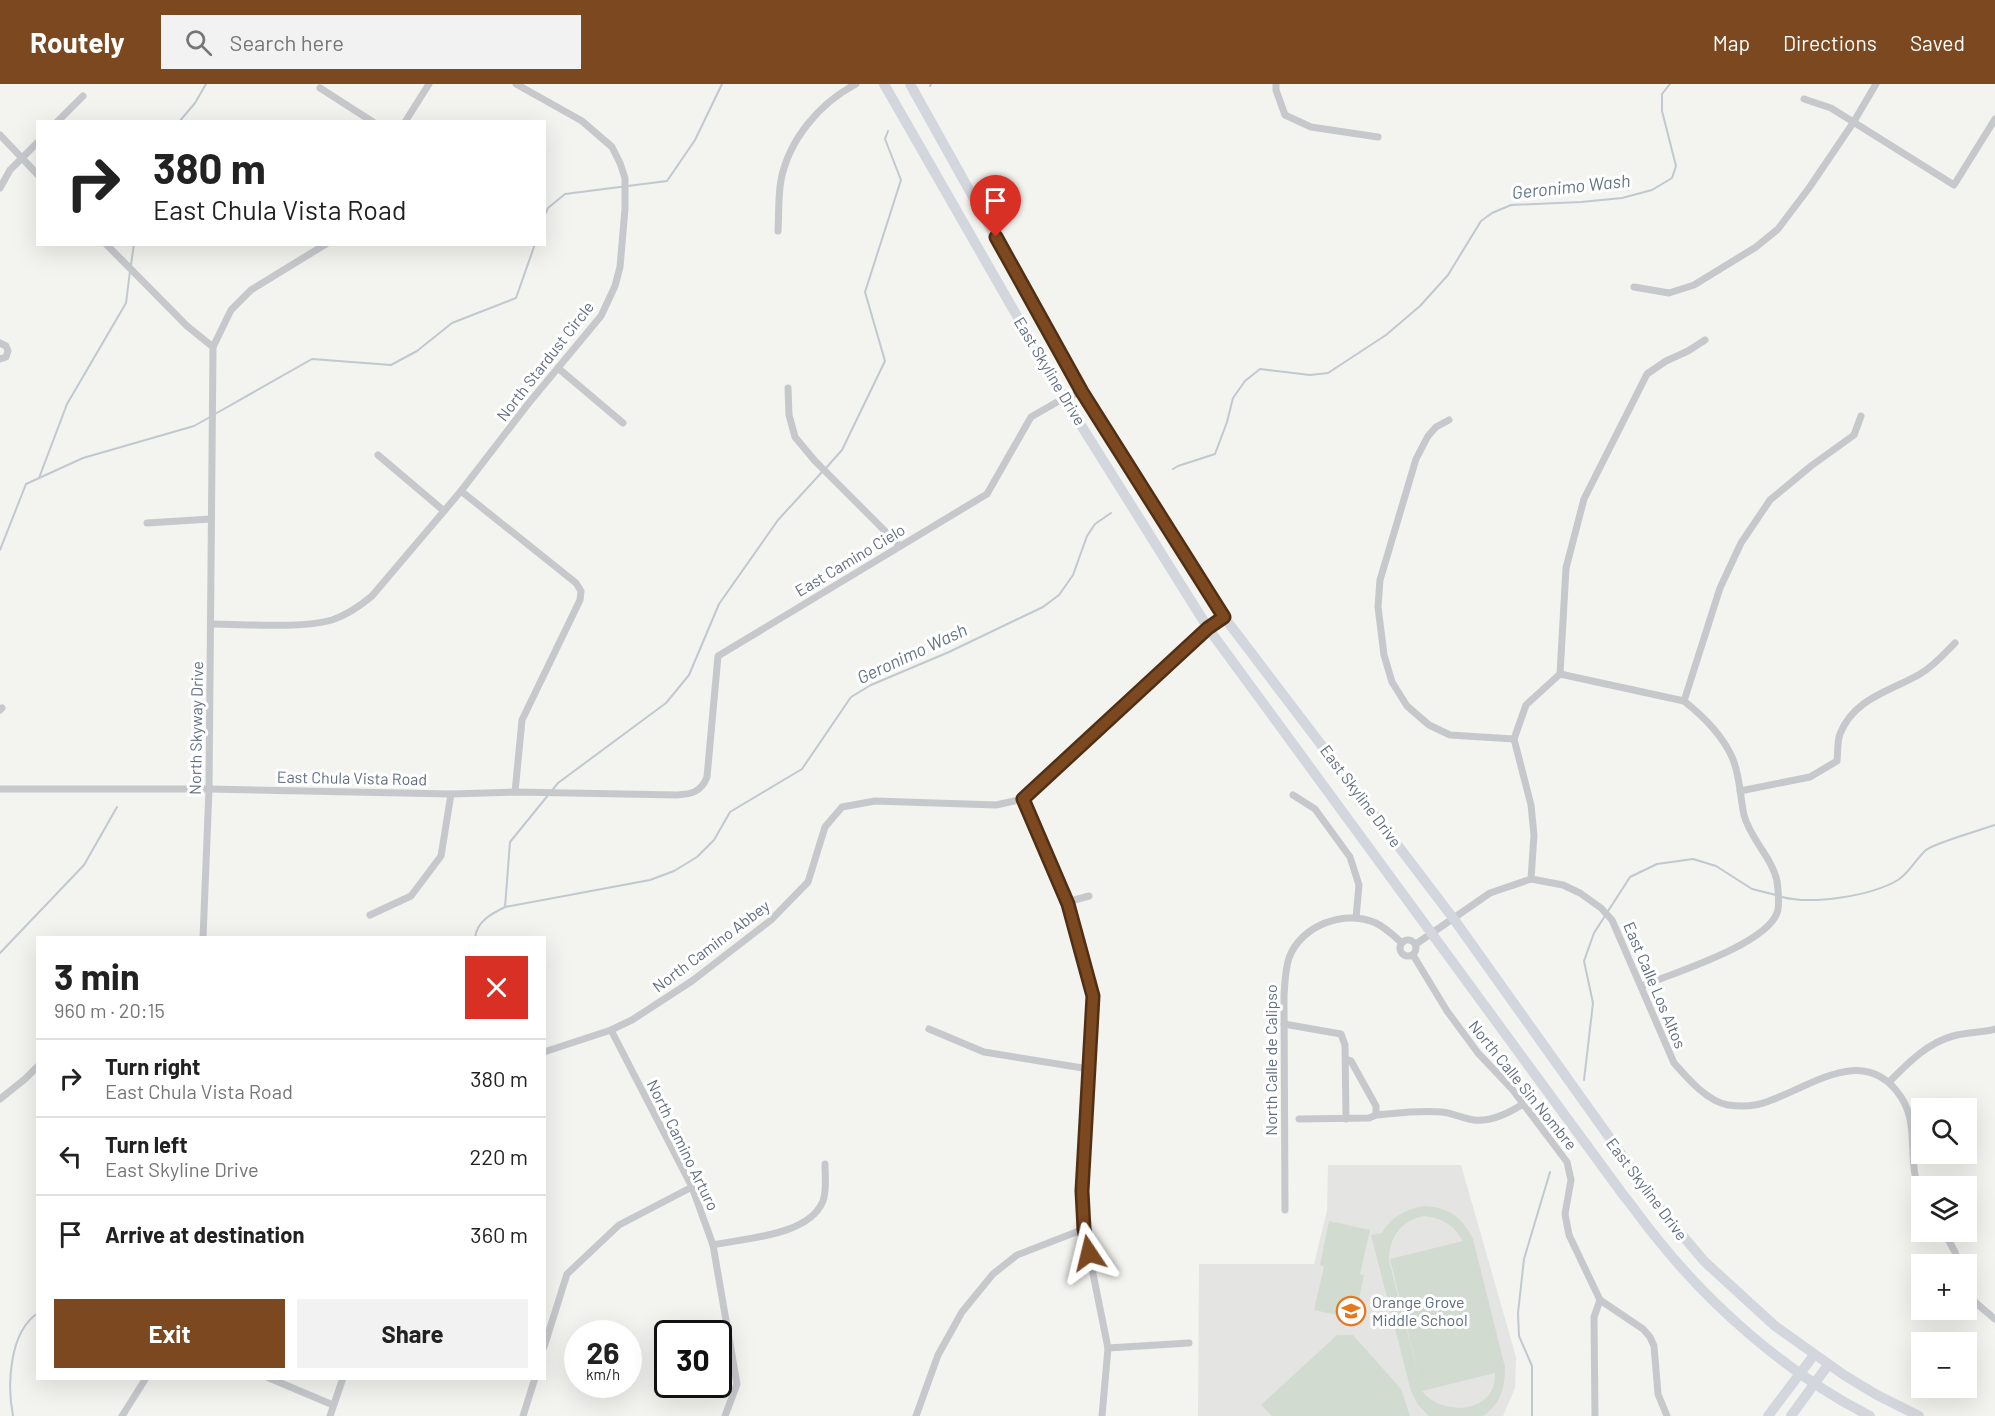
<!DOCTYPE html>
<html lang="en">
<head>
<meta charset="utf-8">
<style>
	:root { --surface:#fff; --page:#f2f2f2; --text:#222; --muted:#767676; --line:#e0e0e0; --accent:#7b481f }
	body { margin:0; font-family:Barlow,sans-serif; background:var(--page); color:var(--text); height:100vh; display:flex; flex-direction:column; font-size:22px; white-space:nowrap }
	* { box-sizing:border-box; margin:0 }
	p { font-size:20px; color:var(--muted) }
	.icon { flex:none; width:33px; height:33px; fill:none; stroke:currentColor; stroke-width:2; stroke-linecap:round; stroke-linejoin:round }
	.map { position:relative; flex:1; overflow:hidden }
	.sheet { position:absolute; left:36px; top:852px; width:510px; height:444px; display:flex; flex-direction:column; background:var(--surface); border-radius:0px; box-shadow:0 6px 24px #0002 }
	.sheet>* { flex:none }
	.top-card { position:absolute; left:36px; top:36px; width:510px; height:126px; border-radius:0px; box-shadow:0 6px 24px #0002; background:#fff; color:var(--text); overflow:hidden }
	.tools { position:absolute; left:1911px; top:1014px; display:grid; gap:12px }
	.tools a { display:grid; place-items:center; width:66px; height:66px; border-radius:0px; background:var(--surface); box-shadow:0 6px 24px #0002; font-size:30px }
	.speed { position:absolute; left:564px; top:1236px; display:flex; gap:12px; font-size:30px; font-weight:700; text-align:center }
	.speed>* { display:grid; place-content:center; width:78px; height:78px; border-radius:50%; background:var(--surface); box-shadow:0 6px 24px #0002; line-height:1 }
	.speed small { font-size:15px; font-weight:400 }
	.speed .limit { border:3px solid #111; border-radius:9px; background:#fff; color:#111 }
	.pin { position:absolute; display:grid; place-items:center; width:51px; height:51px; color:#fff; margin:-62px -26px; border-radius:50% 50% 50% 0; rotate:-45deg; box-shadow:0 0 6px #0007 }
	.pin .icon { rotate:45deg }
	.me { position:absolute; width:66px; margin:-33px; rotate:350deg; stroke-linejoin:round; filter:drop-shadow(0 0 4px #0008) }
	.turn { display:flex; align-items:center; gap:21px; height:126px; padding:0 18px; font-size:27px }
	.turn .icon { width:78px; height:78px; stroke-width:2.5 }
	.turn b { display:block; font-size:42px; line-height:51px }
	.round { display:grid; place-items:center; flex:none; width:63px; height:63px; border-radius:0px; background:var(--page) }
	.summary { display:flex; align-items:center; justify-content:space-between; height:102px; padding:0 18px }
	h1 { font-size:36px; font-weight:700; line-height:45px }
	.cta { display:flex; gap:12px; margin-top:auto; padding:12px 18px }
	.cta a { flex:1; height:69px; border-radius:0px; background:var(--accent); color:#fff; font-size:24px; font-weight:700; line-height:69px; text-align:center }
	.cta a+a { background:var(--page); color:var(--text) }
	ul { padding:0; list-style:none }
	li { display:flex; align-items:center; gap:18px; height:78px; padding:0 18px; border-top:2px solid var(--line) }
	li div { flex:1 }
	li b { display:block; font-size:22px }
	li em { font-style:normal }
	header { display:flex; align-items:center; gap:36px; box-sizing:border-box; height:84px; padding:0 30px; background:var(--accent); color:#fff }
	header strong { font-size:28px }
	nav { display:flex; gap:33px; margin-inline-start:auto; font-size:21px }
	.search { width:420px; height:54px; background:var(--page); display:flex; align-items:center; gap:15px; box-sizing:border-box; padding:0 21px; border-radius:0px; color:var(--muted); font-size:22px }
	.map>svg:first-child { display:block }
	.built { fill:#e4e4e3 }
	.green { fill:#d2dbd0; fill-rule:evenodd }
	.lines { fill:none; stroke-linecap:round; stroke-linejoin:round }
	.stream { stroke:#c1c8cf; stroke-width:2 }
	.minor { stroke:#c6c8cc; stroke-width:7 }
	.secondary { stroke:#d3d6dc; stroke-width:10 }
	.primary { stroke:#d3d6dc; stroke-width:10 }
	.route-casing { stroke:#502f14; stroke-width:15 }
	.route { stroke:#7b481f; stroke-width:10 }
	.labels { text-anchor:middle; stroke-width:6; stroke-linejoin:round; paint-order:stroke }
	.street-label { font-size:16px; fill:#626d82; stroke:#fff }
	.poi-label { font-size:16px; fill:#626d82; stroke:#fff; text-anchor:start }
	.water-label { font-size:18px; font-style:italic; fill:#637486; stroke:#fff }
</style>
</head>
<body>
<header>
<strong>Routely</strong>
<div class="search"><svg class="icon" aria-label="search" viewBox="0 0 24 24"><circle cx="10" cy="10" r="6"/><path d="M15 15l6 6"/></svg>Search here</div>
<nav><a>Map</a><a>Directions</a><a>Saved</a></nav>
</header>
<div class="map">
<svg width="1995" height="1332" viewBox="0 0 1995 1332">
	<rect width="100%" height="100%" fill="#f3f4ef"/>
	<polygon class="built" points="1328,1081 1461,1081 1516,1273 1515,1304 1503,1332 1198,1332 1199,1180 1314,1180 1327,1127"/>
	<g class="green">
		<path d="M1424,1122c26,2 37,10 49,33l32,128c0,20 -4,37 -22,49h-54l-11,-11 -7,-14 -40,-156 11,-2c10,-17 23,-23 42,-27zM1423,1132c19,2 30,8 40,25l-73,18 32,130 -33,-128c0,-24 11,-39 34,-45zM1495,1289c2,42 -55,43 -73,18z"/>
		<polygon points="1329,1137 1370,1146 1360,1190 1364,1191 1355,1235 1314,1226 1324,1183 1320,1181"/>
		<polygon points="1337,1251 1353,1251 1401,1305 1410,1332 1272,1332 1261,1321"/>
	</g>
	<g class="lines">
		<g class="stream">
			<polyline points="930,2 931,0"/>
			<polyline points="179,38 195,19 206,0"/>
			<polyline points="544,133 548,124 565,110 667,97 695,56 722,0"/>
			<polyline points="131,181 134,160"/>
			<polyline points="215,330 312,275 391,281 417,267 452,239 516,214 535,160"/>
			<polyline points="826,384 842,366 885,277 865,208 901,96 885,55 888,47"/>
			<polyline points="1173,385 1178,382 1215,370 1227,338 1233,314 1245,297 1260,285 1310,291 1328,289 1386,251 1420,222 1448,191 1481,137 1492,129 1511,121 1581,118 1622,114 1652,106 1672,94 1676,82 1662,27 1662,10 1670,0"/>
			<polyline points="39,394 67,320 126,219 130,187"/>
			<polyline points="0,466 26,400 83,374 194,342 210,333"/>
			<path d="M1782,813c30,8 89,-1 116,-17 11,-7 18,-21 28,-30 9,-7 55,-20 69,-25"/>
			<polyline points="505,823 510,758 558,699 666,619 689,591 719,520 778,436 822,388"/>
			<path d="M475,854c2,-17 16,-24 30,-31l145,-27 24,-9 23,-14 17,-17 16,-28 72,-43 49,-72 20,-12 78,-33 94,-45 16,-12 14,-20 14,-39 8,-12 16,-11"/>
			<polyline points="0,869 84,781 117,723"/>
			<polyline points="1584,996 1593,919 1584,877 1594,849 1630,793 1657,780 1693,775 1716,782 1752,805 1776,811"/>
			<path d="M13,1332c-6,-31 -4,-84 25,-103"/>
			<polyline points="1532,1332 1532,1282 1519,1252 1518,1229 1524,1175 1550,1088"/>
		</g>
		<g class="minor">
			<polyline points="1276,0 1276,6 1285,31 1311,43 1378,53"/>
			<polyline points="320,4 373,38"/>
			<polyline points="1804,15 1831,24 1954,101 1995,35"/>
			<polyline points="57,38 83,12"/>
			<polyline points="405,38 429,0"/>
			<polyline points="0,51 38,91"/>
			<polyline points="0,104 10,86 38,58"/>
			<path d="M778,147c1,-17 0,-35 3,-51 8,-41 39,-77 75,-96"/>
			<polyline points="106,160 187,242 213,263"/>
			<polyline points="1634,203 1669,209 1694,201 1756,163 1778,145 1809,104 1853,39 1876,0"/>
			<polyline points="0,259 6,262 8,267 6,273 0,275"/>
			<polyline points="558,284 623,339"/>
			<polyline points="788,304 789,331 795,353 815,377 900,462"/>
			<polyline points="1449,336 1436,343 1428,352 1416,375 1380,496 1378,523 1384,571 1392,598 1407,622 1429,641 1450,651 1514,655"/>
			<polyline points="378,371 444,427"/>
			<polyline points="461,407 576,499 581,507 580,516 522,636 515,708"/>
			<polyline points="147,439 211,435"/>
			<path d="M211,540c35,0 89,5 121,-4 15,-5 28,-14 40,-24l89,-105 67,-87 73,-88 14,-30 5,-19 5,-58v-31l-5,-15 -8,-16 -30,-26 -66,-37"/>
			<path d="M1560,590l124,27c19,15 38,34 48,56 8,17 8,40 12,58 6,24 28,42 33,66 1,8 3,25 0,32 -12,32 -104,60 -135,73"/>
			<polyline points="1560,590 1566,484 1584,415 1647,290 1666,277 1688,267 1705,256"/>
			<polyline points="1684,617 1720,504 1741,459 1770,416 1811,382 1854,351 1861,332"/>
			<polyline points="0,626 2,624"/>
			<path d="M0,705h209l242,5 64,-2 162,3c15,-1 24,-3 30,-18l11,-121 269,-162 44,-77 33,-19 18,-6"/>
			<path d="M1740,707l70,-14 27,-16c1,-8 0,-20 3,-27 14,-36 51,-43 80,-60 14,-8 24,-20 35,-31"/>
			<polyline points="1293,711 1315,725 1350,773 1359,801 1356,834"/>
			<polyline points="1023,715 1068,820 1093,912 1082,1107 1084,1145 1108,1264 1102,1332"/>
			<polyline points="1531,795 1534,751 1531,721 1514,655 1526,621 1560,590"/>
			<polyline points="1067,818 1089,812"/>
			<polyline points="370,831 411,812 441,772 451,710"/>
			<polyline points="203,854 209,705 213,263 231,226 251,206 326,160"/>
			<circle cx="1408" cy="864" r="8"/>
			<path d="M1416,860l74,-51 41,-14 32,6 17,8 21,15 11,12 62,143c14,16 33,38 54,42 14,2 29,1 41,-4 43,-15 96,-58 132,-4 20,30 4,67 21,98"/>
			<polyline points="1413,871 1447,927 1478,969 1512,1005 1567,1078 1571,1096 1565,1130 1569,1151 1600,1216 1594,1233 1595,1332"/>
			<polyline points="1284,940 1341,950 1345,961 1346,1035"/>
			<polyline points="929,945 984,968 1089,985"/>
			<polyline points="611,946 692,1103 713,1161 737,1300 725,1332"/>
			<polyline points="544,968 611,946 632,936 692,897 771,836 808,798 825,743 842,723 875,717 996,721 1023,715 1208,544 1224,533"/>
			<polyline points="1346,975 1351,977 1376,1022 1376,1031"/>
			<path d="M1889,998c18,-18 38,-39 64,-46 14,-4 28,-3 42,-7"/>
			<polyline points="0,1015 25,995 38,982"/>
			<path d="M1299,1035l70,-1 7,-3c22,-2 44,-5 66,-3 11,1 22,7 32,8 18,2 35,-7 49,-16"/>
			<path d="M1285,1126l-1,-215c1,-12 1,-25 5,-37 12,-33 56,-49 87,-35 10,5 18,13 26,20"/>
			<polyline points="1944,1148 1955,1168 1958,1180"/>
			<path d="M713,1161c32,-7 96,-9 110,-44 4,-11 2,-25 2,-37"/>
			<polyline points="1966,1205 1976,1219 1995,1235"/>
			<polyline points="1600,1216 1643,1245 1650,1253 1654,1262 1658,1310 1667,1332"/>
			<polyline points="544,1263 567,1190 619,1141 692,1103"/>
			<polyline points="1108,1264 1189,1259"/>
			<polyline points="269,1294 333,1321"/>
			<polyline points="122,1332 146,1294"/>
			<polyline points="330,1332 343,1294"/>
			<polyline points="523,1332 535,1294"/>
			<polyline points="916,1332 938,1271 962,1228 993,1190 1017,1171 1084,1145"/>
		</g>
		<g class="secondary">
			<polyline points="1768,1332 1814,1271"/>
			<polyline points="1791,1332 1828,1281"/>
		</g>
		<g class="primary">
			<path d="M884,0l180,314 144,230 416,568c11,13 20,27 31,40 56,71 134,139 215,180"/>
			<polyline points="910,0 1082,308 1224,533 1453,834 1664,1130 1705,1178 1775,1242 1844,1291 1877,1311 1919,1332"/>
		</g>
	</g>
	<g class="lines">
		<g class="route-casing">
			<polyline id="route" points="996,153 1082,308 1224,533 1208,544 1023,715 1068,820 1093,912 1082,1107 1084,1145 1089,1169"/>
		</g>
		<use href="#route" class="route"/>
	</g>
	<defs>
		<g id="school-ring" transform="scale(1.5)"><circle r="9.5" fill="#fff" stroke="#e7771c" stroke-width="1.5"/><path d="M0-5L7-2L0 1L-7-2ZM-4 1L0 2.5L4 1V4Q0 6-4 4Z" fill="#e7771c"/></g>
	</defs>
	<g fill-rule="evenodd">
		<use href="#school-ring" x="1351" y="1227"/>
	</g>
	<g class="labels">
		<g class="street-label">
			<text transform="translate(545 277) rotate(-52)" y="6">North Stardust Circle</text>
			<text transform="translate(1050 287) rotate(59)" y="6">East Skyline Drive</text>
			<text transform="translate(850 476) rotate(-31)" y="6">East Camino Cielo</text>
			<text transform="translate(196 644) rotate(-89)" y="6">North Skyway Drive</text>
			<text transform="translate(352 694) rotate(1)" y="6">East Chula Vista Road</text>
			<text transform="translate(1361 712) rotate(53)" y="6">East Skyline Drive</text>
			<text transform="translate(711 862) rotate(-37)" y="6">North Camino Abbey</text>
			<text transform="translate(1655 901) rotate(67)" y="6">East Calle Los Altos</text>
			<text transform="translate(1271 976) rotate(-90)" y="6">North Calle de Calipso</text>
			<text transform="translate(1523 1001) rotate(51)" y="6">North Calle Sin Nombre</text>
			<text transform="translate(683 1061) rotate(64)" y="6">North Camino Arturo</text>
			<text transform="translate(1647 1105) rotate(53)" y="6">East Skyline Drive</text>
		</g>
		<g class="poi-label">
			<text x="1372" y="1224">Orange Grove<tspan x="1372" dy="18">Middle School</tspan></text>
		</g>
		<g class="water-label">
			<text transform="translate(1571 103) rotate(-6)" y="6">Geronimo Wash</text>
			<text transform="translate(912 570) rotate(-25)" y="6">Geronimo Wash</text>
		</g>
	</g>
</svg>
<div class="tools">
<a><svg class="icon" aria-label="search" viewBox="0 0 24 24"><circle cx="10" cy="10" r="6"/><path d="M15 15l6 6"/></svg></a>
<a><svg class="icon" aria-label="layers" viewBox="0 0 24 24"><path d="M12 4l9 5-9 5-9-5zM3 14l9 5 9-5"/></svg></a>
<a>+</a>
<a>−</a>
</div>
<div class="speed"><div>26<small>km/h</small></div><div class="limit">30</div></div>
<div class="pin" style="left:996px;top:153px;background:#d93025"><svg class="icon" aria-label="arrive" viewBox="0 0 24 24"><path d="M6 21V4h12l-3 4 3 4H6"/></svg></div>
<svg class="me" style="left:1089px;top:1169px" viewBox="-20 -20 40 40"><path d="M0-17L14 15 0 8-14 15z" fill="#7b481f" stroke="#fff" stroke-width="4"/></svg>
<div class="top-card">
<div class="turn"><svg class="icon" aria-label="right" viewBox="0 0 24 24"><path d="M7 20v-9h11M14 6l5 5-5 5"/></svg><div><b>380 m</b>East Chula Vista Road</div></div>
</div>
<section class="sheet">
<div class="summary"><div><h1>3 min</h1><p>960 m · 20:15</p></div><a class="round" style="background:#d93025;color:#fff"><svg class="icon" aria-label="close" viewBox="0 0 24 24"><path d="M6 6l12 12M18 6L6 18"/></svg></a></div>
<ul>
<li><svg class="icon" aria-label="right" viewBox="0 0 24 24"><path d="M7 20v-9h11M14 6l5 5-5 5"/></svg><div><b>Turn right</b><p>East Chula Vista Road</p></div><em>380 m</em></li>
<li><svg class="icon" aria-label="left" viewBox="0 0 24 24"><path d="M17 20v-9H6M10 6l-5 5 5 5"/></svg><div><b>Turn left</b><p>East Skyline Drive</p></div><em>220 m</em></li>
<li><svg class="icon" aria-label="arrive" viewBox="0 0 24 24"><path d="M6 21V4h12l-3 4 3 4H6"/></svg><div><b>Arrive at destination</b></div><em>360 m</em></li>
</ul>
<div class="cta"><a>Exit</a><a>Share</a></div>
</section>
</div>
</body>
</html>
